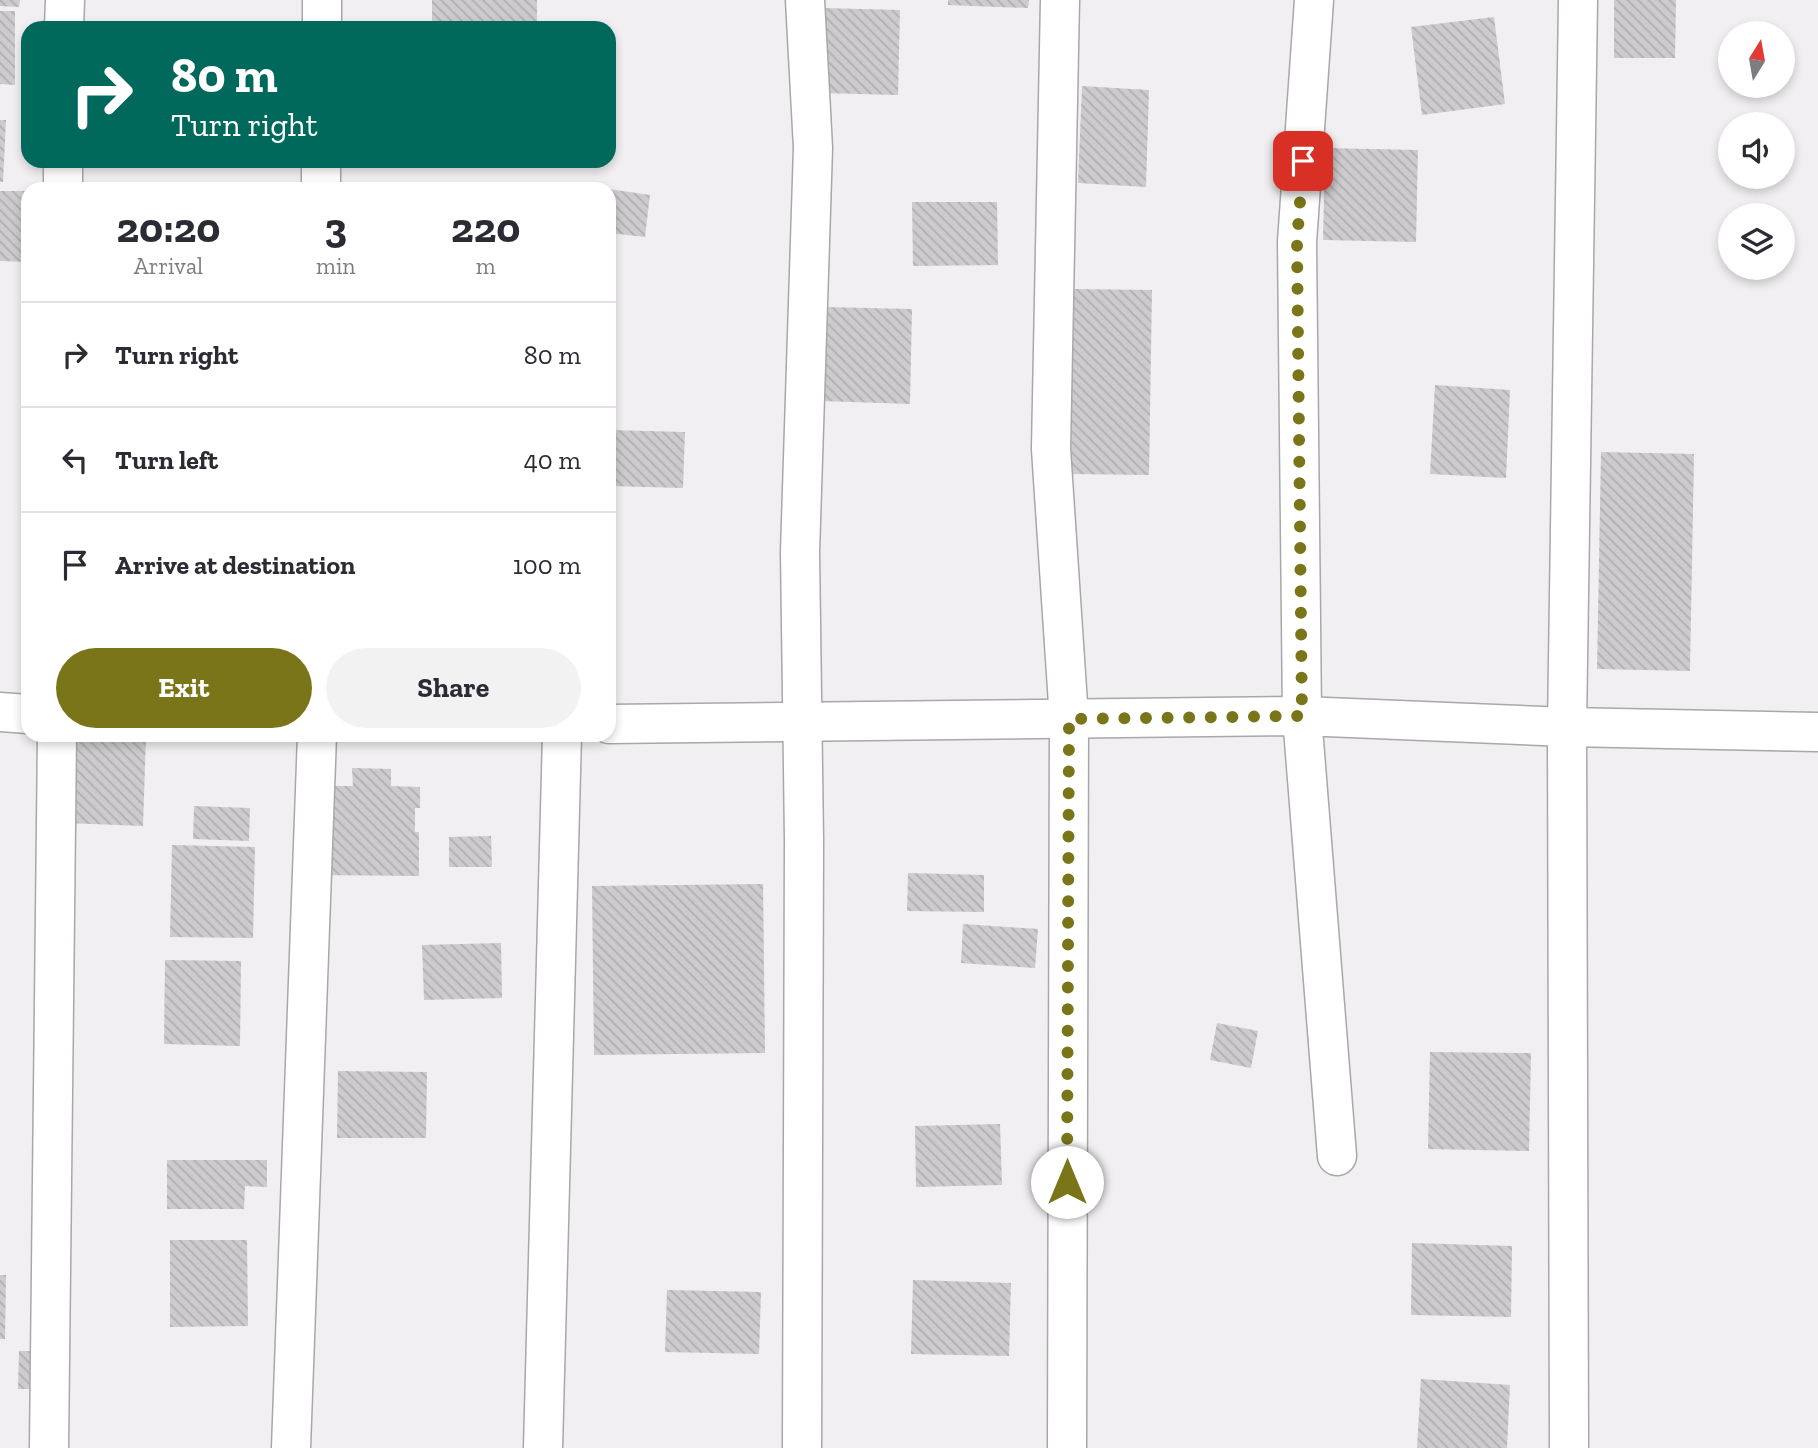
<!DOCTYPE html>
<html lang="en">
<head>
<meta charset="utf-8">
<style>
	:root { --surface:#fff; --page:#f2f2f3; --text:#2b2b33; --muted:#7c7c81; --line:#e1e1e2; --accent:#7b7519 }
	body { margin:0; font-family:"Zilla Slab",serif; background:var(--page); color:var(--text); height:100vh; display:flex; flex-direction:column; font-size:26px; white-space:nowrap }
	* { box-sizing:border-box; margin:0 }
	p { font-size:23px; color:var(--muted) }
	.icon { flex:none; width:38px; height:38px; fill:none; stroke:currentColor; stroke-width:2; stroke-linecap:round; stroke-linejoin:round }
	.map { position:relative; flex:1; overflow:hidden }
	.details { position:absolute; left:21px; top:182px; width:595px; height:560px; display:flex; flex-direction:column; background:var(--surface); border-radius:21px; box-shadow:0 4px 10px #0003 }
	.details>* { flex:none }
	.hud { position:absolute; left:21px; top:21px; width:595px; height:147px; border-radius:21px; box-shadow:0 4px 10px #0003; background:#00695c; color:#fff; overflow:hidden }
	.needle { width:46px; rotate:11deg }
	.tools { position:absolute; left:1718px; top:21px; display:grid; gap:14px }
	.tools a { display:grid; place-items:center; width:77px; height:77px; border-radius:50%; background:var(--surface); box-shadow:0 4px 10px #0003; font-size:35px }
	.pin { position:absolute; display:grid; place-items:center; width:60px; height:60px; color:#fff; margin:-30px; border-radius:14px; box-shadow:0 4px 10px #0006 }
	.me { position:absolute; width:77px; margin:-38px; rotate:0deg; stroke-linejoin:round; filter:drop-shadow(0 0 5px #0008) }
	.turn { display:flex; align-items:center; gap:24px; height:147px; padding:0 35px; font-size:32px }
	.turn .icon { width:91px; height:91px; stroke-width:2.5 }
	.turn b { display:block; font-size:49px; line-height:60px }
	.eta { display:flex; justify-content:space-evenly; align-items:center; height:119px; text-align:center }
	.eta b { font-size:42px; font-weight:800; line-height:49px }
	.button { display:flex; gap:14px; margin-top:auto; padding:14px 35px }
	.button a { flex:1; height:80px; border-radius:42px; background:var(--accent); color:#fff; font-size:28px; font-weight:800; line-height:80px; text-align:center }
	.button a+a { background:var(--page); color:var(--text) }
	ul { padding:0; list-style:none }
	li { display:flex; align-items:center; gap:21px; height:105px; padding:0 35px; border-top:2px solid var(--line) }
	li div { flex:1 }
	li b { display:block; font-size:26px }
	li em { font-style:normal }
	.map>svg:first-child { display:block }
	.building { fill:url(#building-back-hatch) }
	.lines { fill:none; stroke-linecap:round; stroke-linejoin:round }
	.street-casing { stroke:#a9a7a9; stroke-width:41 }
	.street { stroke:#fff; stroke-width:38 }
	.route { stroke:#7b7519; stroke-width:12; stroke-dasharray:0 21.6 }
</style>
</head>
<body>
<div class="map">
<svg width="1818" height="1448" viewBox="0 0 1818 1448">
	<defs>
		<pattern id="building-back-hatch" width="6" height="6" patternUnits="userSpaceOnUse" patternTransform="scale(1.75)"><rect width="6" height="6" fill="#cecbce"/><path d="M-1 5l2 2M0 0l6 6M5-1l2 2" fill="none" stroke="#b0aeb0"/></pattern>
	</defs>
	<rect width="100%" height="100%" fill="#f2eff2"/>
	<g class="building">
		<polygon points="0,0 20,0 19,7 0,6"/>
		<rect x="432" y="0" width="105" height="28"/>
		<polygon points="948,0 1029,0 1028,8 948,5"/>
		<polygon points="1614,0 1676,0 1675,58 1614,58"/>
		<polygon points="823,8 900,10 898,95 821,93"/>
		<polygon points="0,11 15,11 15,85 0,84"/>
		<polygon points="1494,17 1505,104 1422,115 1411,27"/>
		<polygon points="1082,86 1149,90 1146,187 1078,183"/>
		<polygon points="0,120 6,120 3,182 0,182"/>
		<polygon points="1325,148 1418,150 1416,242 1323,240"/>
		<polygon points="609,189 650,195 645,237 609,233"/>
		<polygon points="0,191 28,191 28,262 0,261"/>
		<polygon points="912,202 997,202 998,265 913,266"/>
		<polygon points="1073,289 1152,290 1149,475 1071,474"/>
		<polygon points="824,307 912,309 910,404 822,401"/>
		<polygon points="1435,385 1510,390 1506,478 1430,474"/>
		<polygon points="609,430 685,432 683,488 609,486"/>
		<polygon points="1601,452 1694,454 1690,671 1597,669"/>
		<polygon points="68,735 146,737 143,826 65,823"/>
		<polygon points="352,768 391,769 391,786 420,787 420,808 415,808 415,832 419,832 419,876 317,875 318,786 353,786"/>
		<polygon points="194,806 250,808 249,841 193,839"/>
		<polygon points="491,836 492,867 449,867 449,837"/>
		<polygon points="172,845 255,847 253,938 170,937"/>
		<polygon points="908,873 984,875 984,912 907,911"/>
		<polygon points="763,884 765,1053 594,1055 592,886"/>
		<polygon points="963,924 1038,929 1035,968 961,963"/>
		<polygon points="501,943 502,998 424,1000 422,945"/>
		<polygon points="165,960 241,961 240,1046 164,1044"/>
		<polygon points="1217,1023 1258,1031 1251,1068 1210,1060"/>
		<polygon points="1430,1052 1531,1053 1529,1151 1428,1149"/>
		<polygon points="338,1071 427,1072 426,1138 337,1138"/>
		<polygon points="1000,1124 1002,1185 916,1187 915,1126"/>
		<polygon points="167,1160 267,1160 267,1187 245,1186 244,1209 167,1209"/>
		<polygon points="170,1240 247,1240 248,1326 170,1327"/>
		<polygon points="1412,1243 1512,1246 1511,1317 1411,1315"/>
		<polygon points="0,1275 6,1275 5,1339 0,1339"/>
		<polygon points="913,1280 1011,1283 1009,1356 911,1354"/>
		<polygon points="667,1290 761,1292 759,1354 665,1352"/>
		<polygon points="19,1351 38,1351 37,1389 18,1389"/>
		<polygon points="1421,1379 1510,1385 1507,1448 1417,1448"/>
	</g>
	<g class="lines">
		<g class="street-casing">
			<g id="street">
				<polyline points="1060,0 1051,449 1069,719 1067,1448"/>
				<polyline points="1314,0 1297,242 1302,716 1337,1156"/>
				<polyline points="64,28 65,0"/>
				<polyline points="322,28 322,0"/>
				<polyline points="63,189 63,161"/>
				<polyline points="321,189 321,161"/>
				<polyline points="0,712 28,714"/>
				<polyline points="609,724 1302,716 1567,727 1818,732"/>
				<polyline points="49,1448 57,735"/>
				<polyline points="291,1448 317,735"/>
				<polyline points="543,1448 562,735"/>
				<polyline points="802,1448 804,840 800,552 813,148 805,0"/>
				<polyline points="1569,1448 1567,727 1578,0"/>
			</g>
		</g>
		<use href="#street" class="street"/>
	</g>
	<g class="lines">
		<polyline class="route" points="1067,1182 1069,719 1302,716 1297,242 1303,161"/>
	</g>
</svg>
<div class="tools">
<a><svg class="needle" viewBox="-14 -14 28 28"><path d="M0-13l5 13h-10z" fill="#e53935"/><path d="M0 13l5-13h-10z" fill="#7c7c81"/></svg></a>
<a><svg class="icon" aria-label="sound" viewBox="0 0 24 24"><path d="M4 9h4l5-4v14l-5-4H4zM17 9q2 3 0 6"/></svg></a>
<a><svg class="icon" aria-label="layers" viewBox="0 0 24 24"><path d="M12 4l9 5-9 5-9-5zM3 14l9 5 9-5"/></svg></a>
</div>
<div class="pin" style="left:1303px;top:161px;background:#d93025"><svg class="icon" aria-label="arrive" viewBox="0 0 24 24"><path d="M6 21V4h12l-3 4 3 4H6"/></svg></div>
<svg class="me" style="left:1067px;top:1182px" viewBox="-20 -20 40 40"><circle r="19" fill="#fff"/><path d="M0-13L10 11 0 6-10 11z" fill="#7b7519"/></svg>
<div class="hud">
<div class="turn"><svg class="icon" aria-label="right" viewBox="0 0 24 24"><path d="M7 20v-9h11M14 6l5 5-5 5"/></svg><div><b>80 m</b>Turn right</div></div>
</div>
<section class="details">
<div class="eta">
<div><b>20:20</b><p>Arrival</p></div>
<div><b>3</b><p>min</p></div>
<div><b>220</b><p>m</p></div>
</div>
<ul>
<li><svg class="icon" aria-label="right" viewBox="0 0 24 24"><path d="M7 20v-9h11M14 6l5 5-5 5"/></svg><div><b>Turn right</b></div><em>80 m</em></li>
<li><svg class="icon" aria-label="left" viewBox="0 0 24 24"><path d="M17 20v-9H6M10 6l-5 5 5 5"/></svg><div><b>Turn left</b></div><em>40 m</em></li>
<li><svg class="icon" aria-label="arrive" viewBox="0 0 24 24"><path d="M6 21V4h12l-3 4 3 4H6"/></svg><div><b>Arrive at destination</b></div><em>100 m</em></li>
</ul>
<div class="button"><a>Exit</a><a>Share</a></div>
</section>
</div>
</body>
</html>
